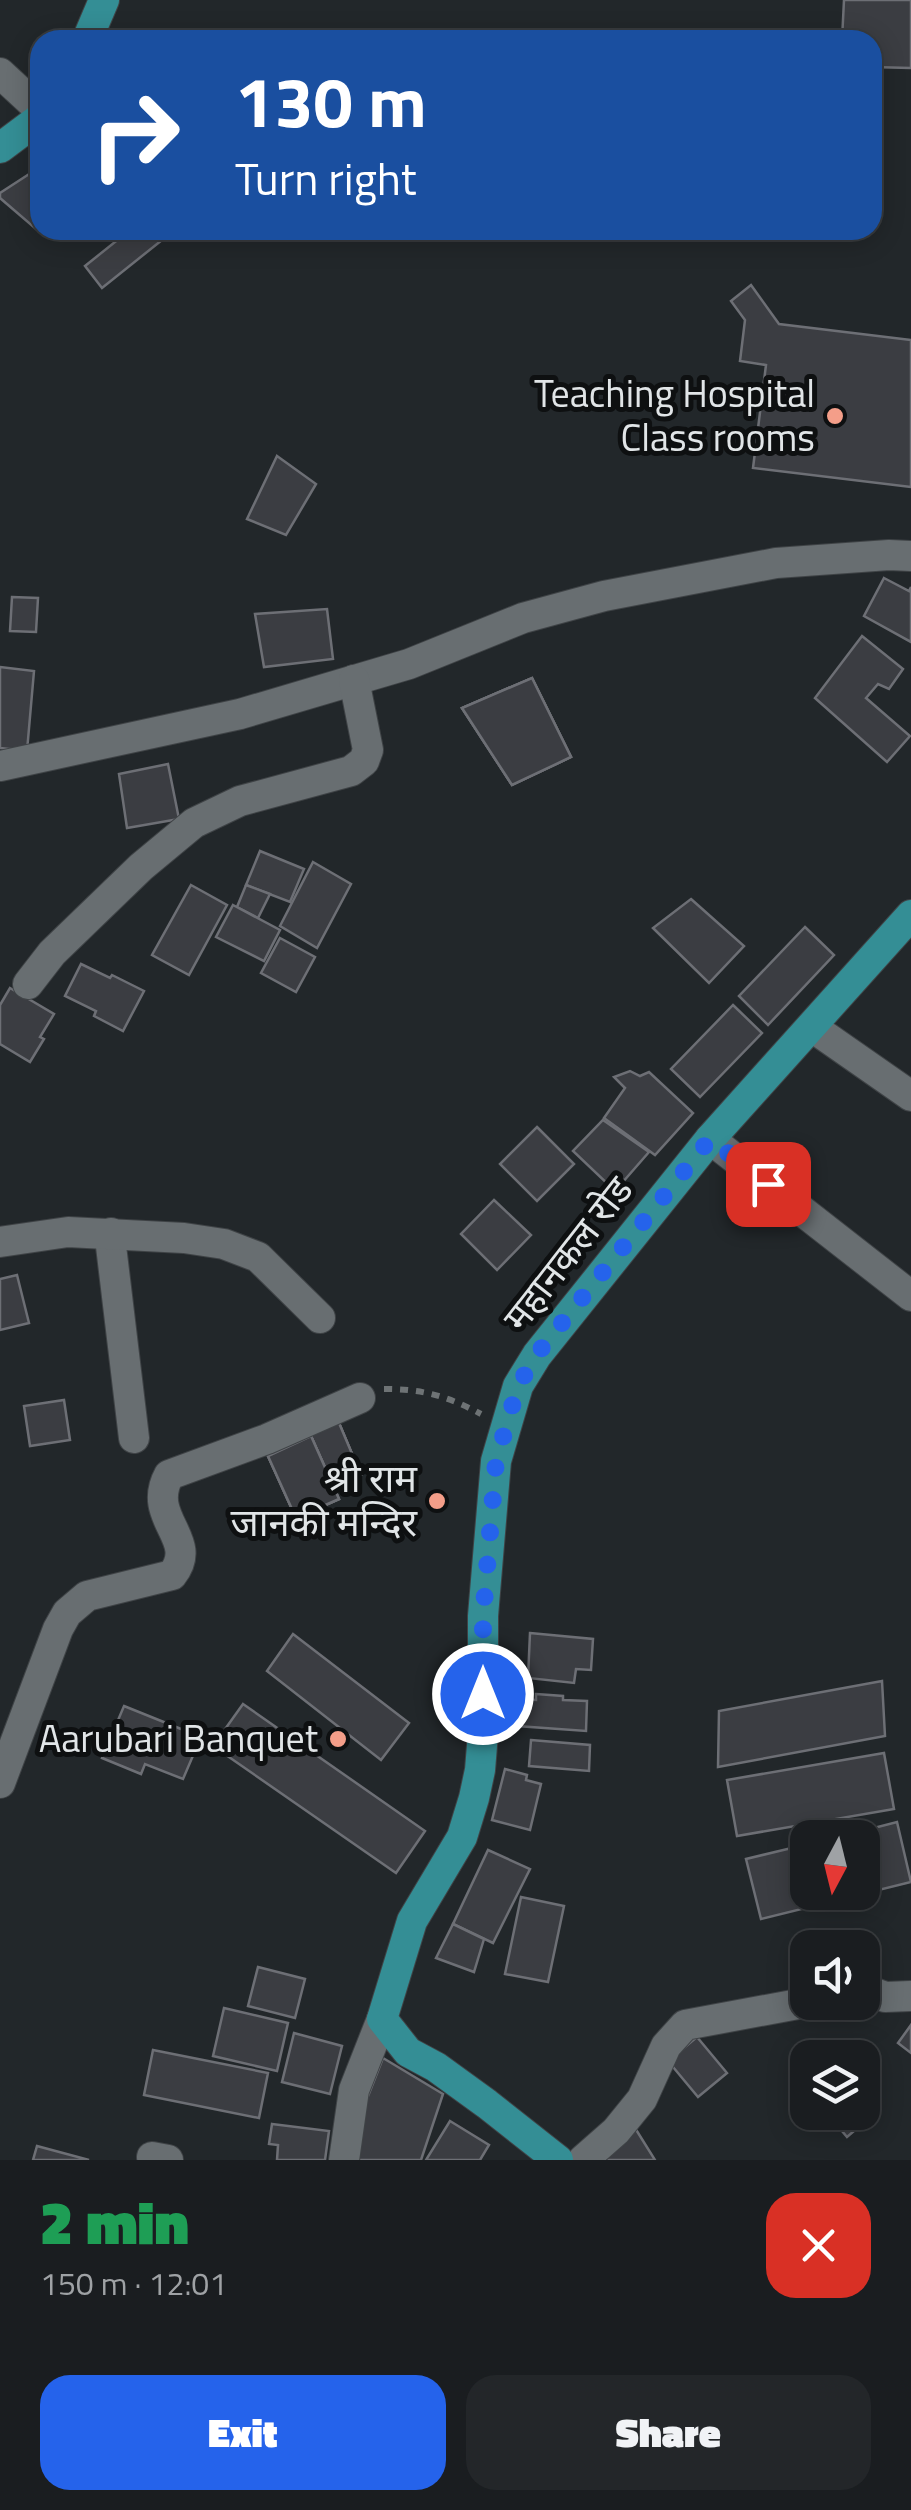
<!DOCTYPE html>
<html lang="en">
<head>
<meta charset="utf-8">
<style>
	:root { --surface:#1a1d20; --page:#232629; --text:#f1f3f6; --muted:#9fa2a5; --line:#383b3e; --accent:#2563eb }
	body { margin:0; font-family:"Titillium Web","Noto Sans Devanagari",sans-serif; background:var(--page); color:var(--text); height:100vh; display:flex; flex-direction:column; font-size:38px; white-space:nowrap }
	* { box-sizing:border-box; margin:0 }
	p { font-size:32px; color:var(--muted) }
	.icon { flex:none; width:55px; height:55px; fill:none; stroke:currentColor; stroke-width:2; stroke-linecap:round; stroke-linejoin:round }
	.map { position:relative; height:2160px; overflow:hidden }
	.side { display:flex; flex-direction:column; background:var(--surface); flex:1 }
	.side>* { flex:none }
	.top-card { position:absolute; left:30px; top:30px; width:852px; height:210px; border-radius:30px; box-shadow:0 5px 25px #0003,0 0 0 2px var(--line); background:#1a4fa0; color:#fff; overflow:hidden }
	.needle { width:65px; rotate:187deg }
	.controls { position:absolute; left:790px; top:1820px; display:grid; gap:20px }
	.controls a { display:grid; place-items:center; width:90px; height:90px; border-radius:20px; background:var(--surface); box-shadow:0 5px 25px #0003,0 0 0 2px var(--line); font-size:50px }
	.pin { position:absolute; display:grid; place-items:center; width:85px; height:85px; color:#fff; margin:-42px; border-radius:20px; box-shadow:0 5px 15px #0006 }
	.me { position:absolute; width:110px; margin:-55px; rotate:0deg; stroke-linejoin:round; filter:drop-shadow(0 0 8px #0008) }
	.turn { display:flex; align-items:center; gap:35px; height:210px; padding:0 40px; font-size:45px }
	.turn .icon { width:130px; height:130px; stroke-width:2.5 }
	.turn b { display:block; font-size:70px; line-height:85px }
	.round { display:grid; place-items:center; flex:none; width:105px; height:105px; border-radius:30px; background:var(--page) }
	.summary { display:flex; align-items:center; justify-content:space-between; height:170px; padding:0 40px }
	h1 { font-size:60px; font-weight:800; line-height:75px; color:#1e9e55 }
	.action { display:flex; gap:20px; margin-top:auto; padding:20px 40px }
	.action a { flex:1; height:115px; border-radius:30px; background:var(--accent); color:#fff; font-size:40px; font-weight:800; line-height:115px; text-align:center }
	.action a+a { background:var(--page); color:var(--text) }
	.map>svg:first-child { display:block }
	.building { fill:#3b3d42; stroke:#6d6f75; stroke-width:2.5 }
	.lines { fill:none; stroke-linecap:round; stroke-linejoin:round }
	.minor-casing { stroke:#3f4346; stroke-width:32 }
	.major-casing { stroke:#3f4346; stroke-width:32 }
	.path { stroke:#6e7375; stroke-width:6; stroke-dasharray:8 8; stroke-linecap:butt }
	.minor { stroke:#686e71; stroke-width:30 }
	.major { stroke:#348e95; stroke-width:30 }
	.route { stroke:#2563eb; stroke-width:18; stroke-dasharray:0 32.4 }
	.poi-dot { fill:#f49e89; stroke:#0e1011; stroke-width:4 }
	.labels { text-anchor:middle; stroke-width:10; stroke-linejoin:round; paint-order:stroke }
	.poi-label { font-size:38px; fill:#e1e5e7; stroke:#0e1011; text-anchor:end }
	.street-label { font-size:38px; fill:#e1e5e7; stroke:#0e1011 }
</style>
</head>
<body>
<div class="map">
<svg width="911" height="2160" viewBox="0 0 911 2160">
	<rect width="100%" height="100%" fill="#22272a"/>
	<g class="building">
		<polygon points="844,0 911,0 911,68 872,67 872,40 842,40"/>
		<polygon points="40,167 40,226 36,229 0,198 0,193"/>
		<polygon points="130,230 162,230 167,236 102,288 85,266"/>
		<polygon points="751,285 779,324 911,340 911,487 753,468 766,365 740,361 745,320 731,301"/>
		<polygon points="277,456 316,484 286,535 247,519"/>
		<polygon points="884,578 909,591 911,587 911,642 864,616"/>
		<polygon points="12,597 38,598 36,632 10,631"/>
		<polygon points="327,609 333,659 264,667 255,614"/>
		<polygon points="862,636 903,669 889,689 878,684 866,698 910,736 887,762 815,698"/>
		<polygon points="0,667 34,671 27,751 0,748"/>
		<polygon points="532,678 571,757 512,785 462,708"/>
		<polygon points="532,678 571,757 512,785 462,708"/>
		<polygon points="532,678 571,757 512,785 462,708"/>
		<polygon points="168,764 179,819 127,828 119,774"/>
		<polygon points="260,851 304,869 290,902 246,885"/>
		<polygon points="313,862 351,884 317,948 280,926"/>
		<polygon points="191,885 227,905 189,975 152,955"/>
		<polygon points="246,885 270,894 258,918 237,907"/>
		<polygon points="691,899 744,946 709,983 653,928"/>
		<polygon points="233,905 280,930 264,961 216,937"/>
		<polygon points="805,927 834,955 768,1025 739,996"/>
		<polygon points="280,938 315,957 296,992 261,973"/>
		<polygon points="81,964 110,978 112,975 144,991 123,1031 94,1016 96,1011 65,996"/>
		<polygon points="10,988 54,1014 40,1037 44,1039 30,1062 0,1044 0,1005"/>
		<polygon points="733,1005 762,1033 700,1097 671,1069"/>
		<polygon points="630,1071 640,1076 649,1072 693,1113 655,1155 604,1118 625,1088 614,1077"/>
		<polygon points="603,1120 649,1152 615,1191 573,1151"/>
		<polygon points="537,1127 574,1164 537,1201 500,1164"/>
		<polygon points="494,1200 531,1235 497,1270 461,1234"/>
		<polygon points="17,1275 29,1323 0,1330 0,1279"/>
		<polygon points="64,1400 70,1440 30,1446 24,1406"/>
		<polygon points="339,1423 361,1475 334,1487 309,1432"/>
		<polygon points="339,1423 361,1475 334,1487 309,1432"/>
		<polygon points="339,1423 361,1475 334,1487 309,1432"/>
		<polygon points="311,1436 339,1499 296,1518 268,1456"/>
		<polygon points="311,1436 339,1499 296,1518 268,1456"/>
		<polygon points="311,1436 339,1499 296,1518 268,1456"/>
		<polygon points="530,1633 593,1639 591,1670 576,1669 574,1683 528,1678"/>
		<polygon points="293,1634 409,1723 381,1760 267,1671"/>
		<polygon points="882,1681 885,1736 718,1767 719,1711"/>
		<polygon points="536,1694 563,1696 563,1700 587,1701 586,1731 517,1726 518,1699 536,1700"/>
		<polygon points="243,1704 425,1831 396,1873 213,1746"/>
		<polygon points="124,1706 201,1737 183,1779 145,1764 141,1774 102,1758"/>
		<polygon points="531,1740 590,1745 589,1771 529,1766"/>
		<polygon points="884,1753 894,1809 737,1836 727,1780"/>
		<polygon points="505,1769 527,1775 526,1780 541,1784 530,1830 492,1820"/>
		<polygon points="897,1822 911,1882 761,1919 746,1859 808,1844 808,1892 862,1892 862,1838 835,1838"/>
		<polygon points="488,1850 530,1869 493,1943 453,1924"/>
		<polygon points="521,1897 564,1906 548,1982 505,1974"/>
		<polygon points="453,1924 484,1939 474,1972 436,1958"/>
		<polygon points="258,1967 305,1979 295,2018 248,2006"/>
		<polygon points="224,2008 288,2023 277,2071 213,2056"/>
		<polygon points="911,2025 911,2053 898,2043"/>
		<polygon points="294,2033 342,2046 330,2094 282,2082"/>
		<polygon points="697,2037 727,2073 698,2097 668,2061"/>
		<polygon points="153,2050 268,2073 259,2118 144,2095"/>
		<polygon points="383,2058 443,2094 421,2160 356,2160 359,2119"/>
		<polygon points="862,2089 880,2109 847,2137 826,2112 862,2112"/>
		<polygon points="450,2121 489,2145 480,2160 426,2160"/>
		<polygon points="272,2124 329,2131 325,2160 277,2160 278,2145 269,2144"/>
		<polygon points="635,2128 655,2160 604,2160"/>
		<polygon points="37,2146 89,2160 33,2160"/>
	</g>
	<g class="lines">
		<g class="minor-casing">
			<g id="minor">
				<polyline points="0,73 40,110"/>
				<polyline points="0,766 240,714 409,664 523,618 604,596 776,563 889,555 911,556"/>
				<polyline points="28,984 52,953 141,867 194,823 240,801 351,771 364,761 368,750 354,680"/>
				<polyline points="812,1027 911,1096"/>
				<polyline points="710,1139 911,1296"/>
				<polyline points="111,1233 111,1246 134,1438"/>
				<polyline points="0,1242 68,1232 184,1238 224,1244 258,1257 320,1318"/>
				<path d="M0,1783l58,-154 9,-16 20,-17 85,-21c29,-36 -27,-56 -3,-100l98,-36 93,-41"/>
				<polyline points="862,1988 885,1997 911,1996"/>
				<polyline points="152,2157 168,2160"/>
				<polyline points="344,2160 354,2090 382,2019"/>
				<polyline points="583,2160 616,2131 642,2099 666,2046 685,2025 809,2002"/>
			</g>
		</g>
		<g class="major-casing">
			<g id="major">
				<polyline points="87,40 104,0"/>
				<polyline points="0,148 40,118"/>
				<polyline points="558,2160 487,2104 436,2067 408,2052 382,2019 412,1921 462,1837 474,1798 480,1770 483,1733 483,1616 496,1461 518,1386 537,1355 710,1139 911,915"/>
			</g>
		</g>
		<path class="path" d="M384,1389c39,0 63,7 97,25"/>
		<use href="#minor" class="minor"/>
		<use href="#major" class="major"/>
	</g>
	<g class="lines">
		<polyline class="route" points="483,1694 483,1616 496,1461 518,1386 537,1354 710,1139 768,1184"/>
	</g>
	<g class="poi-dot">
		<circle cx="835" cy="416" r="10"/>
		<circle cx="437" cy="1501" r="10"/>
		<circle cx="338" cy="1739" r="10"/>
	</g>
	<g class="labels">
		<g class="poi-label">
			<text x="815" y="407">Teaching Hospital<tspan x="815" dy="44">Class rooms</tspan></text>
			<text x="417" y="1492">श्री राम<tspan x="417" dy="44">जानकी मन्दिर</tspan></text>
			<text x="318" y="1752">Aarubari Banquet</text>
		</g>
		<g class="street-label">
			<text transform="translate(568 1254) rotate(-52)" y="13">महानकल रोड</text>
		</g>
	</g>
</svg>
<div class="controls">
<a><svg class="needle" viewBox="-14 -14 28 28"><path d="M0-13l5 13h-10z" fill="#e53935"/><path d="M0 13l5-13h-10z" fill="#9fa2a5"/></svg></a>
<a><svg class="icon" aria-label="sound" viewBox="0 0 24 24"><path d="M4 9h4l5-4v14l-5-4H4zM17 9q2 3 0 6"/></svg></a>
<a><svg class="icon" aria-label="layers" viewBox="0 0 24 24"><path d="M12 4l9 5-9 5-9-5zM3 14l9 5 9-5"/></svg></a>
</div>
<div class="pin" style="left:768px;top:1184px;background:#d93025"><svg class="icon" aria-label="arrive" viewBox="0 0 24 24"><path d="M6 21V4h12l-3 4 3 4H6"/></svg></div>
<svg class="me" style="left:483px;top:1694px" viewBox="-20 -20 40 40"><circle r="17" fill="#2563eb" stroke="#fff" stroke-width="3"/><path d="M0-11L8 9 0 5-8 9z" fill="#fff"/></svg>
<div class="top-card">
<div class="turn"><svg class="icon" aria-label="right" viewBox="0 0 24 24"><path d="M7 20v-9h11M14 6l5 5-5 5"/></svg><div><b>130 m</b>Turn right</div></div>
</div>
</div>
<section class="side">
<div class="summary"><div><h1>2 min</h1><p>150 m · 12:01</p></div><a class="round" style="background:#d93025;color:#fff"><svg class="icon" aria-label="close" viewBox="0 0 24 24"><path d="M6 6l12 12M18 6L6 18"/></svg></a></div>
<div class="action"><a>Exit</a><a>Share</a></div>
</section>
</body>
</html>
